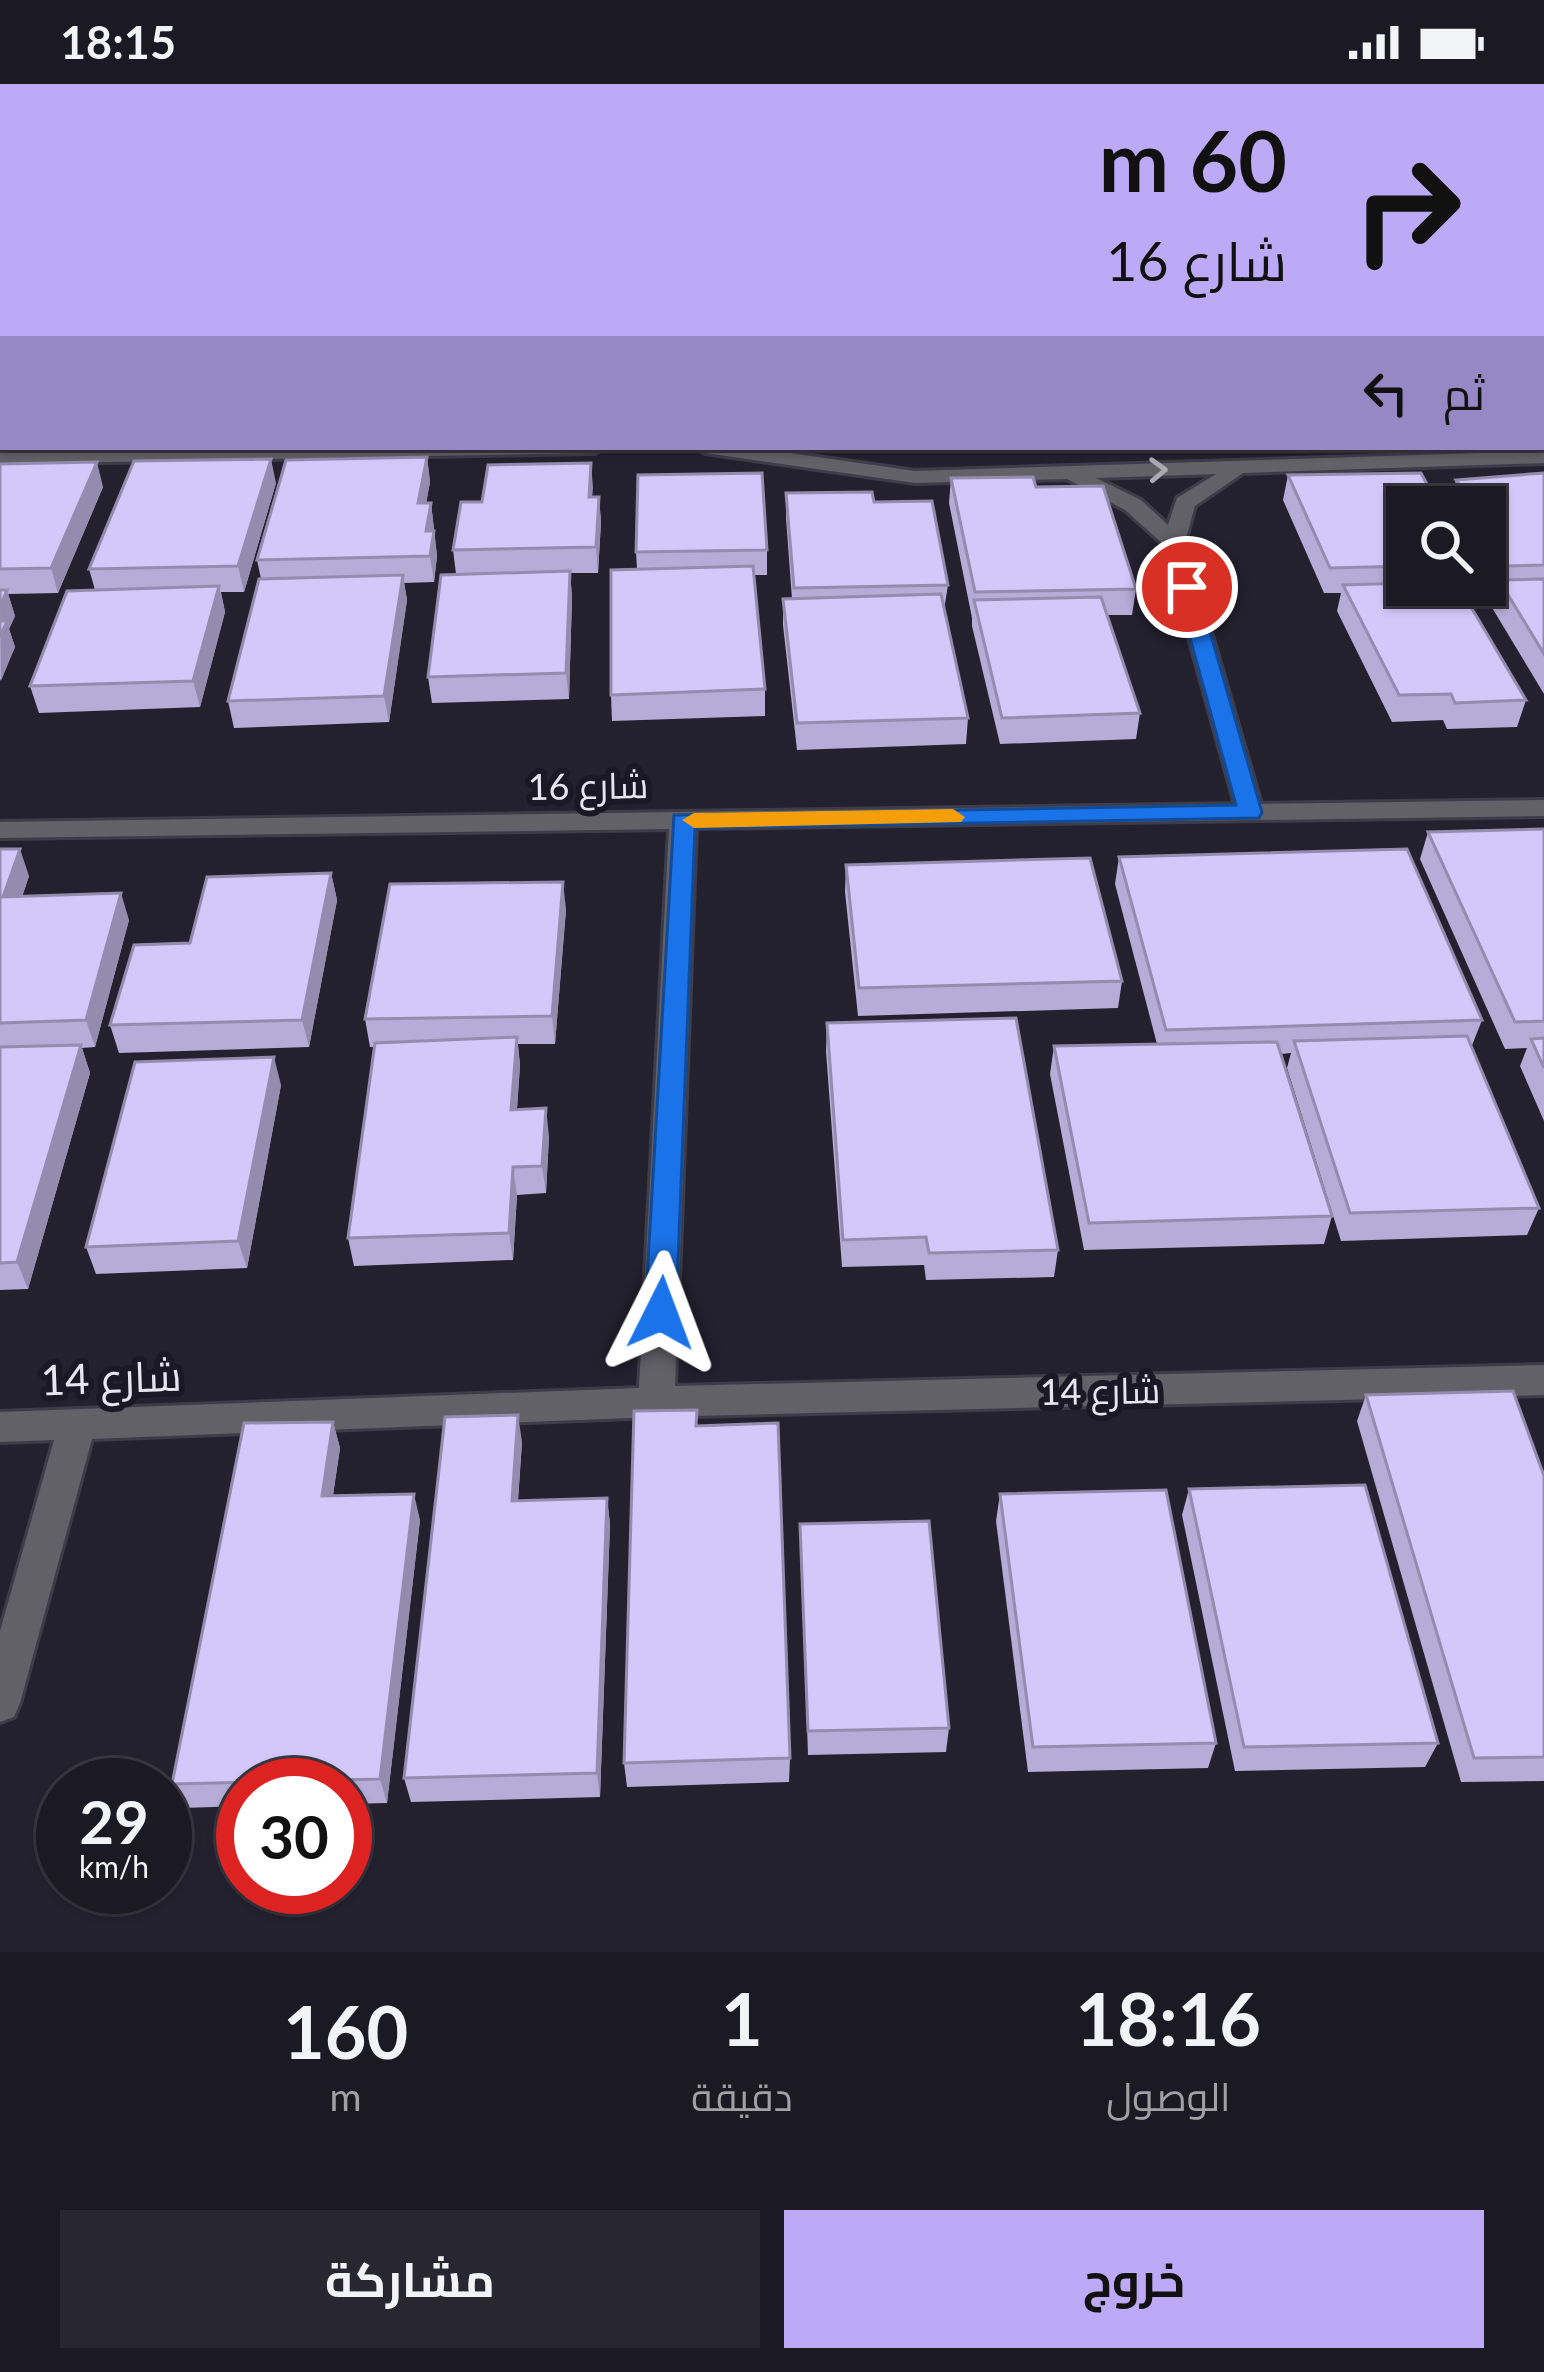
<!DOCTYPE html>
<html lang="ar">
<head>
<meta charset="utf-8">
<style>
	:root { --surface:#1b1923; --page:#282630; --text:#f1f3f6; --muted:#a0a0a6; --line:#393841; --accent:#bcaaf6 }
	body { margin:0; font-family:Lato,Cairo,sans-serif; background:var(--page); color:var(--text); direction:rtl; height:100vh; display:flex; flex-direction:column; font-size:45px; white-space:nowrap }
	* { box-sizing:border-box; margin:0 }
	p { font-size:39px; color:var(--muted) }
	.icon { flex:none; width:66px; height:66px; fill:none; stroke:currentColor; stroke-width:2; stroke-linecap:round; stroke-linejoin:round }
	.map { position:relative; height:1868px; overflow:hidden; direction:ltr }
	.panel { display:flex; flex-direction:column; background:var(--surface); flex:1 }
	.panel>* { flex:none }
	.guide { position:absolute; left:0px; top:0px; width:1545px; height:366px; box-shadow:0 3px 9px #0004,0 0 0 3px var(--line); direction:rtl; background:#bcaaf6; color:#111; overflow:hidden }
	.controls { position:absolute; left:1386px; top:402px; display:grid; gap:24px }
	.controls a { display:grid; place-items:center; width:120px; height:120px; border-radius:0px; background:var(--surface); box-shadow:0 3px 9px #0004,0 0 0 3px var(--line); font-size:60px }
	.speed { position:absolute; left:36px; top:1674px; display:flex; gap:24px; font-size:60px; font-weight:700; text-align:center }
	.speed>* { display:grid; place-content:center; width:156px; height:156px; border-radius:50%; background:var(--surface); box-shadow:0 3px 9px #0004,0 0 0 3px var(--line); line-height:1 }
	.speed small { font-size:30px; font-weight:400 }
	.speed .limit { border:18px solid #d22; background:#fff; color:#111 }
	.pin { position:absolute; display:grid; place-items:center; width:102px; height:102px; color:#fff; margin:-51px; border:6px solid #fff; border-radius:50%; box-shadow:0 3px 12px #0007 }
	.me { position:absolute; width:132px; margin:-66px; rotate:3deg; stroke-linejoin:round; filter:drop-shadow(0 0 9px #0008) }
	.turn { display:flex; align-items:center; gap:42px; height:252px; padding:0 60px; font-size:54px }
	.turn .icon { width:156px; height:156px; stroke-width:2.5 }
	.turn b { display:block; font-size:84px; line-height:102px }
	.then { display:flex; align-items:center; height:114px; padding:0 60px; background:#0003; gap:24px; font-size:45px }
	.eta { display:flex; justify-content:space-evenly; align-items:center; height:204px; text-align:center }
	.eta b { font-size:72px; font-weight:700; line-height:84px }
	.button { display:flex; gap:24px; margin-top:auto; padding:24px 60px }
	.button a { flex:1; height:138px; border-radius:0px; background:var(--accent); color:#111; font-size:48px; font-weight:700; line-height:138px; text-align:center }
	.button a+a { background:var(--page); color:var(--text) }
	.status { display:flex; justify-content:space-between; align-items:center; height:84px; padding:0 60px; background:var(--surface); direction:ltr }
	.status svg { height:33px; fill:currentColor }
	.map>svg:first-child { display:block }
	.green { fill:#332553 }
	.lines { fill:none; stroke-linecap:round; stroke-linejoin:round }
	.service-casing { stroke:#3f3c4a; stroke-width:6 }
	.minor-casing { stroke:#3f3c4a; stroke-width:6 }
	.path { stroke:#6f6c79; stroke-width:4.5; stroke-dasharray:3 4.5; stroke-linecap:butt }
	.service { fill:#626168; fill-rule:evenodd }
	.minor { fill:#626168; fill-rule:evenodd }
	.wall { fill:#b5acd7 }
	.shaded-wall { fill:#948caf }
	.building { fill:#d3c8fa; stroke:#948caf; stroke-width:3 }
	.oneway { stroke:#abaab2 }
	.route { fill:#1a73e8; stroke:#114b97; stroke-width:3 }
	.slow { fill:#f59e0b }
	.labels { text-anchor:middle; stroke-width:12; stroke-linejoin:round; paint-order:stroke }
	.street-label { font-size:36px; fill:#e7e5ef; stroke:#1b1825 }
	.near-street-label { font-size:42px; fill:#e7e5ef; stroke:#1b1825 }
</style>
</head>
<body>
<div class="status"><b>18:15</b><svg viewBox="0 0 49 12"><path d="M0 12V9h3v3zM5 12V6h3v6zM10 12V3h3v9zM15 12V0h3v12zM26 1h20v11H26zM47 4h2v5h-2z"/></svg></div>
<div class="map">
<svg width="1544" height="1868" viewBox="0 0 1544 1868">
	<rect width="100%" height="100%" fill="#24212f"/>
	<polygon class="green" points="1105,0 1544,0 1544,103 1542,3"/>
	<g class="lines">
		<g class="service-casing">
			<rect id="service" x="0" y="139" width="3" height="10"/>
		</g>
		<g class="minor-casing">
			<g id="minor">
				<polygon points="195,0 211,0 194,3"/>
				<polygon points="1013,0 1029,0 1030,3 1014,3"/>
				<rect x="1542" y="123" width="2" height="10"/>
				<rect x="1542" y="307" width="2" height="12"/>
				<polygon points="255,363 605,363 595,369 0,380 0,368"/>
				<path d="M695,363h54l166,24 629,-20v12l-301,10 -48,33 -10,36 76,262 283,-4v16l-848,12 -21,558 869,-21v30l-888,22 -564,22 -72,264 -6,14 -14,5v-91l54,-191 -54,2v-30l639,-24 30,-559 -669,9v-16l1235,-18 -72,-260 -38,-34 -58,-31 -152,4 -210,-30zM1216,390l-39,24 -9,27 -27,-25 -45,-22z"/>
			</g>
		</g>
		<polyline class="path" points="1213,3 1220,0"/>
		<use href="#service" class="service"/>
		<use href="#minor" class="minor"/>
	</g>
	<g class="wall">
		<polygon points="1542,132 1544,132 1544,232 1542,229"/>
		<polygon points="3,198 3,287 0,287 0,203"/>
		<polygon points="427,373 430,398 426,419 431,419 437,472 434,498 404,499 407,516 389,638 234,644 228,617 261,495 257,476"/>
		<polygon points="591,379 592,413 599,413 601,438 598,489 570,489 572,513 569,615 432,619 428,593 456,490 453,466 482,418"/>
		<polygon points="0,380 103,403 58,509 8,510 15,532 9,545 15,563 0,597"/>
		<polygon points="1544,389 1544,610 1491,522 1496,505 1485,485 1485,423 1451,423 1450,421 1456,396"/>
		<polygon points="1288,391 1407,423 1407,501 1466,501 1464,507 1461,507 1526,616 1517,643 1447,645 1443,636 1392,638 1337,527 1341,509 1324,509 1283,416"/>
		<polygon points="951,394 1036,403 1136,505 1132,531 1107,531 1140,629 1136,655 1000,660 972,542 972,534 949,419"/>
		<polygon points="276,399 244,508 221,508 225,528 200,623 39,629 30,602 95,506 89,485"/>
		<polygon points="786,409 874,418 948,501 944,526 968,634 966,660 797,666 783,541 783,515 792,515 786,434"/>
		<polygon points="767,466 767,491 754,491 765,605 765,632 612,637 611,611 637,485 636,468"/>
		<polygon points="1544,745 1544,1037 1520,982 1527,964 1505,965 1420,775 1428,748"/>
		<polygon points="0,765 29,792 22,813 129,836 95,963 82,964 90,989 28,1205 0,1206"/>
		<polygon points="1119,773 1482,936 1471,964 1539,1124 1527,1151 1341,1157 1287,984 1291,969 1281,970 1332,1132 1324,1160 1084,1166 1050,990 1054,962 1157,960 1115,800"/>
		<polygon points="846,781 1122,897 1118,924 858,932 845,808"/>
		<polygon points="331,789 337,816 309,963 119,969 110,941 190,859"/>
		<polygon points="566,825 555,960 518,960 520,981 517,1025 549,1052 546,1109 517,1111 513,1176 354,1182 348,1154 375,963 370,963 365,935"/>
		<polygon points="827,939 1058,1166 1054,1193 926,1196 924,1181 842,1183 826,967"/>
		<polygon points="281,1001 247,1184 96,1190 86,1163"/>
		<polygon points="1366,1311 1544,1392 1544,1697 1461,1698 1357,1337"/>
		<polygon points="333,1338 340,1364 333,1411 420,1436 387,1719 345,1720 345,1701 243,1701 243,1722 183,1724 172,1700"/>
		<polygon points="698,1342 790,1674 789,1698 627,1703 624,1679"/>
		<polygon points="522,1358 518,1417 607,1414 610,1440 600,1713 411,1718 404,1694"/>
		<polygon points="1189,1405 1438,1659 1425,1683 1235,1687 1182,1431"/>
		<polygon points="1000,1410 1216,1659 1208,1684 1028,1688 996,1437"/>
		<polygon points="800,1440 949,1644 946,1668 808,1671"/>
	</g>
	<g class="shaded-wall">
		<polygon points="427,373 430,398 422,444 418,419"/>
		<polygon points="271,375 276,399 244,508 238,482"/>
		<polygon points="97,378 103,403 58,509 51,484"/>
		<polygon points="591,379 593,404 590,438 589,413"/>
		<polygon points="599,413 601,438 598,489 596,463"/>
		<polygon points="431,419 437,472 434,498 426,447"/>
		<polygon points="570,487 572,513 569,615 566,589"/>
		<polygon points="403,491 407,516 389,638 384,612"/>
		<polygon points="219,502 225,528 200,623 193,597"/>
		<polygon points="7,506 15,532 9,545 15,563 1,597 0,522"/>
		<polygon points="20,765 29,792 12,841 3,813"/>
		<polygon points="331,789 337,816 309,963 302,936"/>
		<polygon points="563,798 566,825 555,960 552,932"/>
		<polygon points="121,809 129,836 95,963 86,936"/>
		<polygon points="517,953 520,981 515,1053 511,1026"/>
		<polygon points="81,961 90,989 28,1205 17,1178"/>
		<polygon points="274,973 281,1001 247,1184 238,1157"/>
		<polygon points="546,1024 549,1052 546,1109 542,1082"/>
		<polygon points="513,1083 517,1111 513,1176 509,1149"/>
		<polygon points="518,1331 522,1358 516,1443 512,1417"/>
		<polygon points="333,1338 340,1364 329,1438 322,1412"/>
		<polygon points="414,1410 420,1436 387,1719 380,1695"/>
		<polygon points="607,1414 610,1440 600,1713 597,1689"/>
	</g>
	<g class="building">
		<polygon points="266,0 389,0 388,3 265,3"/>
		<polygon points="413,0 504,0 504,3 412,3"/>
		<rect x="586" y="0" width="86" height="3"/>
		<rect x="714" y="0" width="116" height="3"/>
		<rect x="846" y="0" width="113" height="3"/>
		<polygon points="1542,132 1544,132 1544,162 1542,160"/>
		<polygon points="1542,173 1544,173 1544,201 1542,198"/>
		<polygon points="3,198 3,263 0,263 0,203"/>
		<polygon points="427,373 418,419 431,419 426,447 434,447 430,472 257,476 286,376"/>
		<polygon points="271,375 238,482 89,485 134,377"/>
		<polygon points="97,378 51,484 0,485 0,380"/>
		<polygon points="591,379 589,413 599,413 596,463 453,466 461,418 482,418 488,381"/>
		<polygon points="762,389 767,466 636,468 638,391"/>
		<polygon points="1421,389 1439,423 1407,423 1407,482 1330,484 1288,391"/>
		<polygon points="1544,389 1544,481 1505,482 1487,450 1495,449 1485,435 1485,423 1476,423 1456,396"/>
		<polygon points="1033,393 1036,403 1103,402 1136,505 975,508 951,394"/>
		<polygon points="872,408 874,418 932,417 948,501 794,504 786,409"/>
		<polygon points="753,482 765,605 611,611 611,486"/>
		<polygon points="570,487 566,589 428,593 441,491"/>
		<polygon points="403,491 384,612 228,617 259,495"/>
		<polygon points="1544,495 1544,570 1499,496"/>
		<polygon points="1407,499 1407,501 1458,501 1526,616 1455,619 1451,610 1399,611 1343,501"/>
		<polygon points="219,502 193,597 30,602 67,507"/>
		<polygon points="0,506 7,506 0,522"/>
		<polygon points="941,510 968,634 797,639 783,515"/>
		<polygon points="1101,513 1140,629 1002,634 974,516"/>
		<polygon points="0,537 7,537 0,553"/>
		<polygon points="1544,745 1544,937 1515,938 1428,748"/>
		<polygon points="0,765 20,765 3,813 121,809 86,936 0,939"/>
		<polygon points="1407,765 1482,936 1166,946 1119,773"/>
		<polygon points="1090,774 1122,897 859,904 846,781"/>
		<polygon points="331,789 302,936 110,941 134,861 190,859 207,793"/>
		<polygon points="563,798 552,932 365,935 390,800"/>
		<polygon points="1016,934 1058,1166 929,1169 926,1153 843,1156 827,939"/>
		<polygon points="1467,952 1539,1124 1350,1129 1294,957"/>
		<polygon points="517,953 511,1026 546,1024 542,1082 513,1083 509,1149 348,1154 375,959"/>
		<polygon points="1544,954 1544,984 1531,955"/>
		<polygon points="1277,958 1332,1132 1089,1139 1054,962"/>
		<polygon points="81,961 17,1178 0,1179 0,963"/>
		<polygon points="274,973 238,1157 86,1163 135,978"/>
		<polygon points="1513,1307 1544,1392 1544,1673 1474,1674 1366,1311"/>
		<polygon points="697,1326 696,1342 778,1339 790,1674 624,1679 634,1327"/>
		<polygon points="518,1331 512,1417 607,1414 597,1689 404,1694 445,1333"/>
		<polygon points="333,1338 322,1412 414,1410 380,1695 172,1700 244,1339"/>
		<polygon points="1365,1401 1438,1659 1244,1663 1189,1405"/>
		<polygon points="1166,1406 1216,1659 1033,1663 1000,1410"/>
		<polygon points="929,1437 949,1644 808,1647 800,1440"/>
	</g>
	<defs><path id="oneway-chevron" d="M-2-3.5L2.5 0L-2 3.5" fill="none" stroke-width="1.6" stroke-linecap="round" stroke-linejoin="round" transform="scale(3)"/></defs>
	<use class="oneway" href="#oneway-chevron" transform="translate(1158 386) rotate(-2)"/>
	<polygon class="route" points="1187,497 1197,503 1262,728 1259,734 695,744 676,1229 661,1241 649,1238 645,1229 674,731 1236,721 1176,503"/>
	<polygon class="slow" points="953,725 965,733 961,738 694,744 682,736 694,729"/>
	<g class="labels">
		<g class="street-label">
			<text transform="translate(588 702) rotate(-1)" y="13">شارع 16</text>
			<text transform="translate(1100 1307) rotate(-1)" y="13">شارع 14</text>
		</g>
		<g class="near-street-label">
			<text transform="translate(111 1294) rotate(-2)" y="15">شارع 14</text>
		</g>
	</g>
</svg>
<div class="controls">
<a><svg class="icon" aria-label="search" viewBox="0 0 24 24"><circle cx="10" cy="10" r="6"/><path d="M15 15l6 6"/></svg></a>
</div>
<div class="speed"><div>29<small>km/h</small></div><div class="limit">30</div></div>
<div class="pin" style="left:1187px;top:503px;background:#d93025"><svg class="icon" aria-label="arrive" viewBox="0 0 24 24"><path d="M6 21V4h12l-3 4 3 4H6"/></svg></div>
<svg class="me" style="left:661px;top:1229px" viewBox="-20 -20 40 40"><path d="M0-17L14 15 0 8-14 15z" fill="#1a73e8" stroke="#fff" stroke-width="4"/></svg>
<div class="guide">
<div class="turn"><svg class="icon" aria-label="right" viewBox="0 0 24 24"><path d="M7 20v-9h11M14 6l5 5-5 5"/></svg><div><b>60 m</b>شارع 16</div></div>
<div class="then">ثم<svg class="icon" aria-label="left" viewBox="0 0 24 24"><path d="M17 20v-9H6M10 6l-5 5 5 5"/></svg></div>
</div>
</div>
<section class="panel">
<div class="eta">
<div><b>18:16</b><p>الوصول</p></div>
<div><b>1</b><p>دقيقة</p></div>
<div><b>160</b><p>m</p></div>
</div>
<div class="button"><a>خروج</a><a>مشاركة</a></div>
</section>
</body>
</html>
